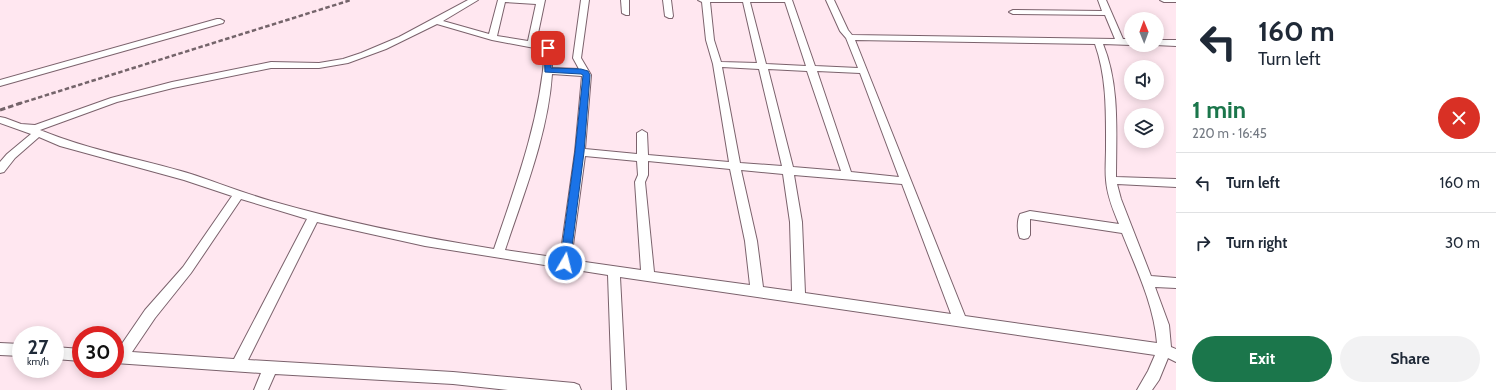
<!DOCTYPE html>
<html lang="en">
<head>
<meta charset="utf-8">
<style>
	:root { --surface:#fff; --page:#f2f2f3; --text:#1f2937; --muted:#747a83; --line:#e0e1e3; --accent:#1b764b }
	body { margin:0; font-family:Cabin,sans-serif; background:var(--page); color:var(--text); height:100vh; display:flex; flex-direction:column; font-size:15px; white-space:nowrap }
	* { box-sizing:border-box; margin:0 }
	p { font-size:13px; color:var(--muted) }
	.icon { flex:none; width:22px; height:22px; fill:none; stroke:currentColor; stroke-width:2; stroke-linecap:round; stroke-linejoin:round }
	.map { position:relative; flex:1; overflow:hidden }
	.panel { display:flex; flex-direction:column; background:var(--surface); width:320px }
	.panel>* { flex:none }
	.hud { background:#fff; color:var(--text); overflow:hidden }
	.needle { width:26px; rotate:359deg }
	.controls { position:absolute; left:1124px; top:12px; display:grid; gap:8px }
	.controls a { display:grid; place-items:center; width:40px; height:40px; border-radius:50%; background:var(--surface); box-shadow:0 2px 10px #0003; font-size:20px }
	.speed { position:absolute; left:12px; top:326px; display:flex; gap:8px; font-size:20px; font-weight:700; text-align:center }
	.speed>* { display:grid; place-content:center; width:52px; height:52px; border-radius:50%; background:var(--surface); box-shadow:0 2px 10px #0003; line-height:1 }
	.speed small { font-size:10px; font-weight:400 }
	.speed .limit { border:6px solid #d22; background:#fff; color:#111 }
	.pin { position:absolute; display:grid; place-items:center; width:34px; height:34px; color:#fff; margin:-17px; border-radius:8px; box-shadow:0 2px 6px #0006 }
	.me { position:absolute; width:44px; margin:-22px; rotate:8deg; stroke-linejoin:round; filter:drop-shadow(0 0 3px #0008) }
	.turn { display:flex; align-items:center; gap:14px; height:84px; padding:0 16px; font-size:18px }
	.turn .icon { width:52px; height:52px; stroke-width:2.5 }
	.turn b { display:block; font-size:28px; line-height:34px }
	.round { display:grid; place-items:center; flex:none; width:42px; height:42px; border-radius:21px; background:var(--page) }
	.overview { display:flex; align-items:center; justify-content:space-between; height:68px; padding:0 16px }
	h1 { font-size:24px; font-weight:800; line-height:30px; color:var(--accent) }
	.cta { display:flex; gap:8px; margin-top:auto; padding:8px 16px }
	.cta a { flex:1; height:46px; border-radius:24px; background:var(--accent); color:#fff; font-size:16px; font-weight:800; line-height:46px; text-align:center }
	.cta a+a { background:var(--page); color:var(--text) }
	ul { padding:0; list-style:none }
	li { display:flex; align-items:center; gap:12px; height:60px; padding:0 16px; border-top:1px solid var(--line) }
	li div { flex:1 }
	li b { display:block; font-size:15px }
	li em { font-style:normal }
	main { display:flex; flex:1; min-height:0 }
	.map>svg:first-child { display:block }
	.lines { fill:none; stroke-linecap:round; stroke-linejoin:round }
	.minor-casing { stroke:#7b626c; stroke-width:2 }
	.minor { fill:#fff; fill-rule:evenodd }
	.rail-far1 { stroke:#74646a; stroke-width:2.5; stroke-dasharray:4.5 2.5; stroke-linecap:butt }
	.rail { stroke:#74646a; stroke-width:3; stroke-dasharray:5.5 3; stroke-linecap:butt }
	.route { fill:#1a73e8; stroke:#114b97 }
</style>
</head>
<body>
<main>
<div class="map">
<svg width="1176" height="390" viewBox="0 0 1176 390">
	<rect width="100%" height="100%" fill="#ffe7f0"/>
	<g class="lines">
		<g class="minor-casing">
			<g id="minor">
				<path d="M468,0h10l-35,21 46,13 9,-34h47l-9,43 15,3 1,2v20l27,1 -6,-11 8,-58h8l-8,58 10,17 -6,74 52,5v-21l5,-3 5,3 1,22 81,7 -16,-98 -7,-24 -4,-38 -4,-2h94l23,66 43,2 -12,-30 -6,-7 -14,-31h8l14,30 4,5 263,4 -10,-24 -92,-1 -4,-2 4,-2 89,1 -4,-11h8l17,39h8v6l-28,-1c17,42 13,88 13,133l60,2v8l-59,-3 4,15 30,77 25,2v10l-21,-1 14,38 2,22 5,2v13l-8,-4 -9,22 -7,10h-15l11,-19 7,-16 -535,-78 6,113h-14l-4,-115 -183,-29 -108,-24 -69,138 205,12 121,11 5,2 2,5h-73l-55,-6 -178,-10 -7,16h-14l7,-17 -146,-10v-12h2l28,-41 38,-43 49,-71 -48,-16 -124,-34 -21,-9 -24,21 -11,14 -4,1v-11l7,-8 24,-20 -31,-11v-6l5,1 16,6 14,1 76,-27 61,-16 99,-20 48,1 24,-4 18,-6 38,-16zM505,2l31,2 -8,37 -31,-5zM710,2h33l14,61 -36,-1 -7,-22zM750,2h35l21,64 -40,-2zM437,24l55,16 53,10c-5,70 -28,132 -51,199 -75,-12 -150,-27 -223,-48 -27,-8 -53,-18 -80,-27 -50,-15 -103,-24 -151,-44l77,-28 56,-14 98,-20h48l29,-5 38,-14zM855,40l240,4c12,34 11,69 11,105 0,10 -1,21 0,31 1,15 7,30 13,44l-89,-13 -10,3c-3,6 -3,18 0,24l4,1 4,-1 2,-3v-16l92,14c14,35 32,72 35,110l-192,-27zM722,67l37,2 23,97 -42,-3zM768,69l39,2 34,100 -48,-4zM817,71l43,2 39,104 -48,-5zM552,74l30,2 -7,76 -15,106 -55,-8c19,-57 43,-116 47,-176zM585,156l52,5 1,14 -3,7 6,88 -70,-10zM648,161l82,8 15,72 5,44 -96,-13 -9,-90 3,-7zM741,170l42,4 7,48 2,69 -29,-4 -6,-46zM794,175l108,9 49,130 -146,-21 -3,-71zM241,199l66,20 -73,140 -102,-7 23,-34 36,-45z"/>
				<polygon points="621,0 629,0 629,15 626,15 622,13"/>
				<polygon points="663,0 671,0 673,16 672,18 669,18 665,16"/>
				<polygon points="1160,0 1176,0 1176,2 1164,2"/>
				<polygon points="217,19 220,19 224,21 223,23 0,86 0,80"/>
				<polygon points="1157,40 1176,40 1176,46 1155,45 1157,45"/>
				<polygon points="0,343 21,344 21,356 0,355"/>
				<polygon points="55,347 81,349 81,361 55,359"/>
			</g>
		</g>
		<use href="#minor" class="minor"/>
		<polyline class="rail-far1" points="18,104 351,0"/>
		<polyline class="rail" points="0,110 21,103"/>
	</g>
	<polygon class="route" points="548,46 552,48 551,68 581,69 588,71 590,75 584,152 570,263 568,266 561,266 560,263 575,152 583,75 581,74 545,72 544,48"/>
</svg>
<div class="controls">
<a><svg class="needle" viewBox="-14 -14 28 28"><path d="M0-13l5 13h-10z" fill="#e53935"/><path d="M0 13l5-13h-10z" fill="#747a83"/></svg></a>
<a><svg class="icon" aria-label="sound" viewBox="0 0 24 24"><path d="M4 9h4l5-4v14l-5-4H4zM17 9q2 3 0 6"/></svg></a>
<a><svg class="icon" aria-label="layers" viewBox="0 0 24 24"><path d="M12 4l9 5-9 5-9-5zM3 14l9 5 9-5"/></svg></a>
</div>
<div class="speed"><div>27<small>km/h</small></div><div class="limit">30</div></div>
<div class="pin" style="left:548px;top:48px;background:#d93025"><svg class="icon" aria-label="arrive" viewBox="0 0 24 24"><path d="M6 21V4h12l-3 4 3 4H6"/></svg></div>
<svg class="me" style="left:565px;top:263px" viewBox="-20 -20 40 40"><circle r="17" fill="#1a73e8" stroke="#fff" stroke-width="3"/><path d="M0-11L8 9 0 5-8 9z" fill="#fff"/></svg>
</div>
<section class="panel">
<div class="hud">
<div class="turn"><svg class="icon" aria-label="left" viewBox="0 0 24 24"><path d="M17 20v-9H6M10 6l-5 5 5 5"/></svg><div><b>160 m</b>Turn left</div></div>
</div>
<div class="overview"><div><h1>1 min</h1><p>220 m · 16:45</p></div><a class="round" style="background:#d93025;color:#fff"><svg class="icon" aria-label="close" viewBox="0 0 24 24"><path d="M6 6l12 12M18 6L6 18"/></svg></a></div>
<ul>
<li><svg class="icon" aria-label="left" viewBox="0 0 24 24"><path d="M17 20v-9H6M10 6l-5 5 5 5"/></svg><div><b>Turn left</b></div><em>160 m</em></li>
<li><svg class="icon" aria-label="right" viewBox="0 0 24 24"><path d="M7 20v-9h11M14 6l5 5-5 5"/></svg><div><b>Turn right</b></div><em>30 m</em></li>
</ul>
<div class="cta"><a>Exit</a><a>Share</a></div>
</section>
</main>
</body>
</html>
